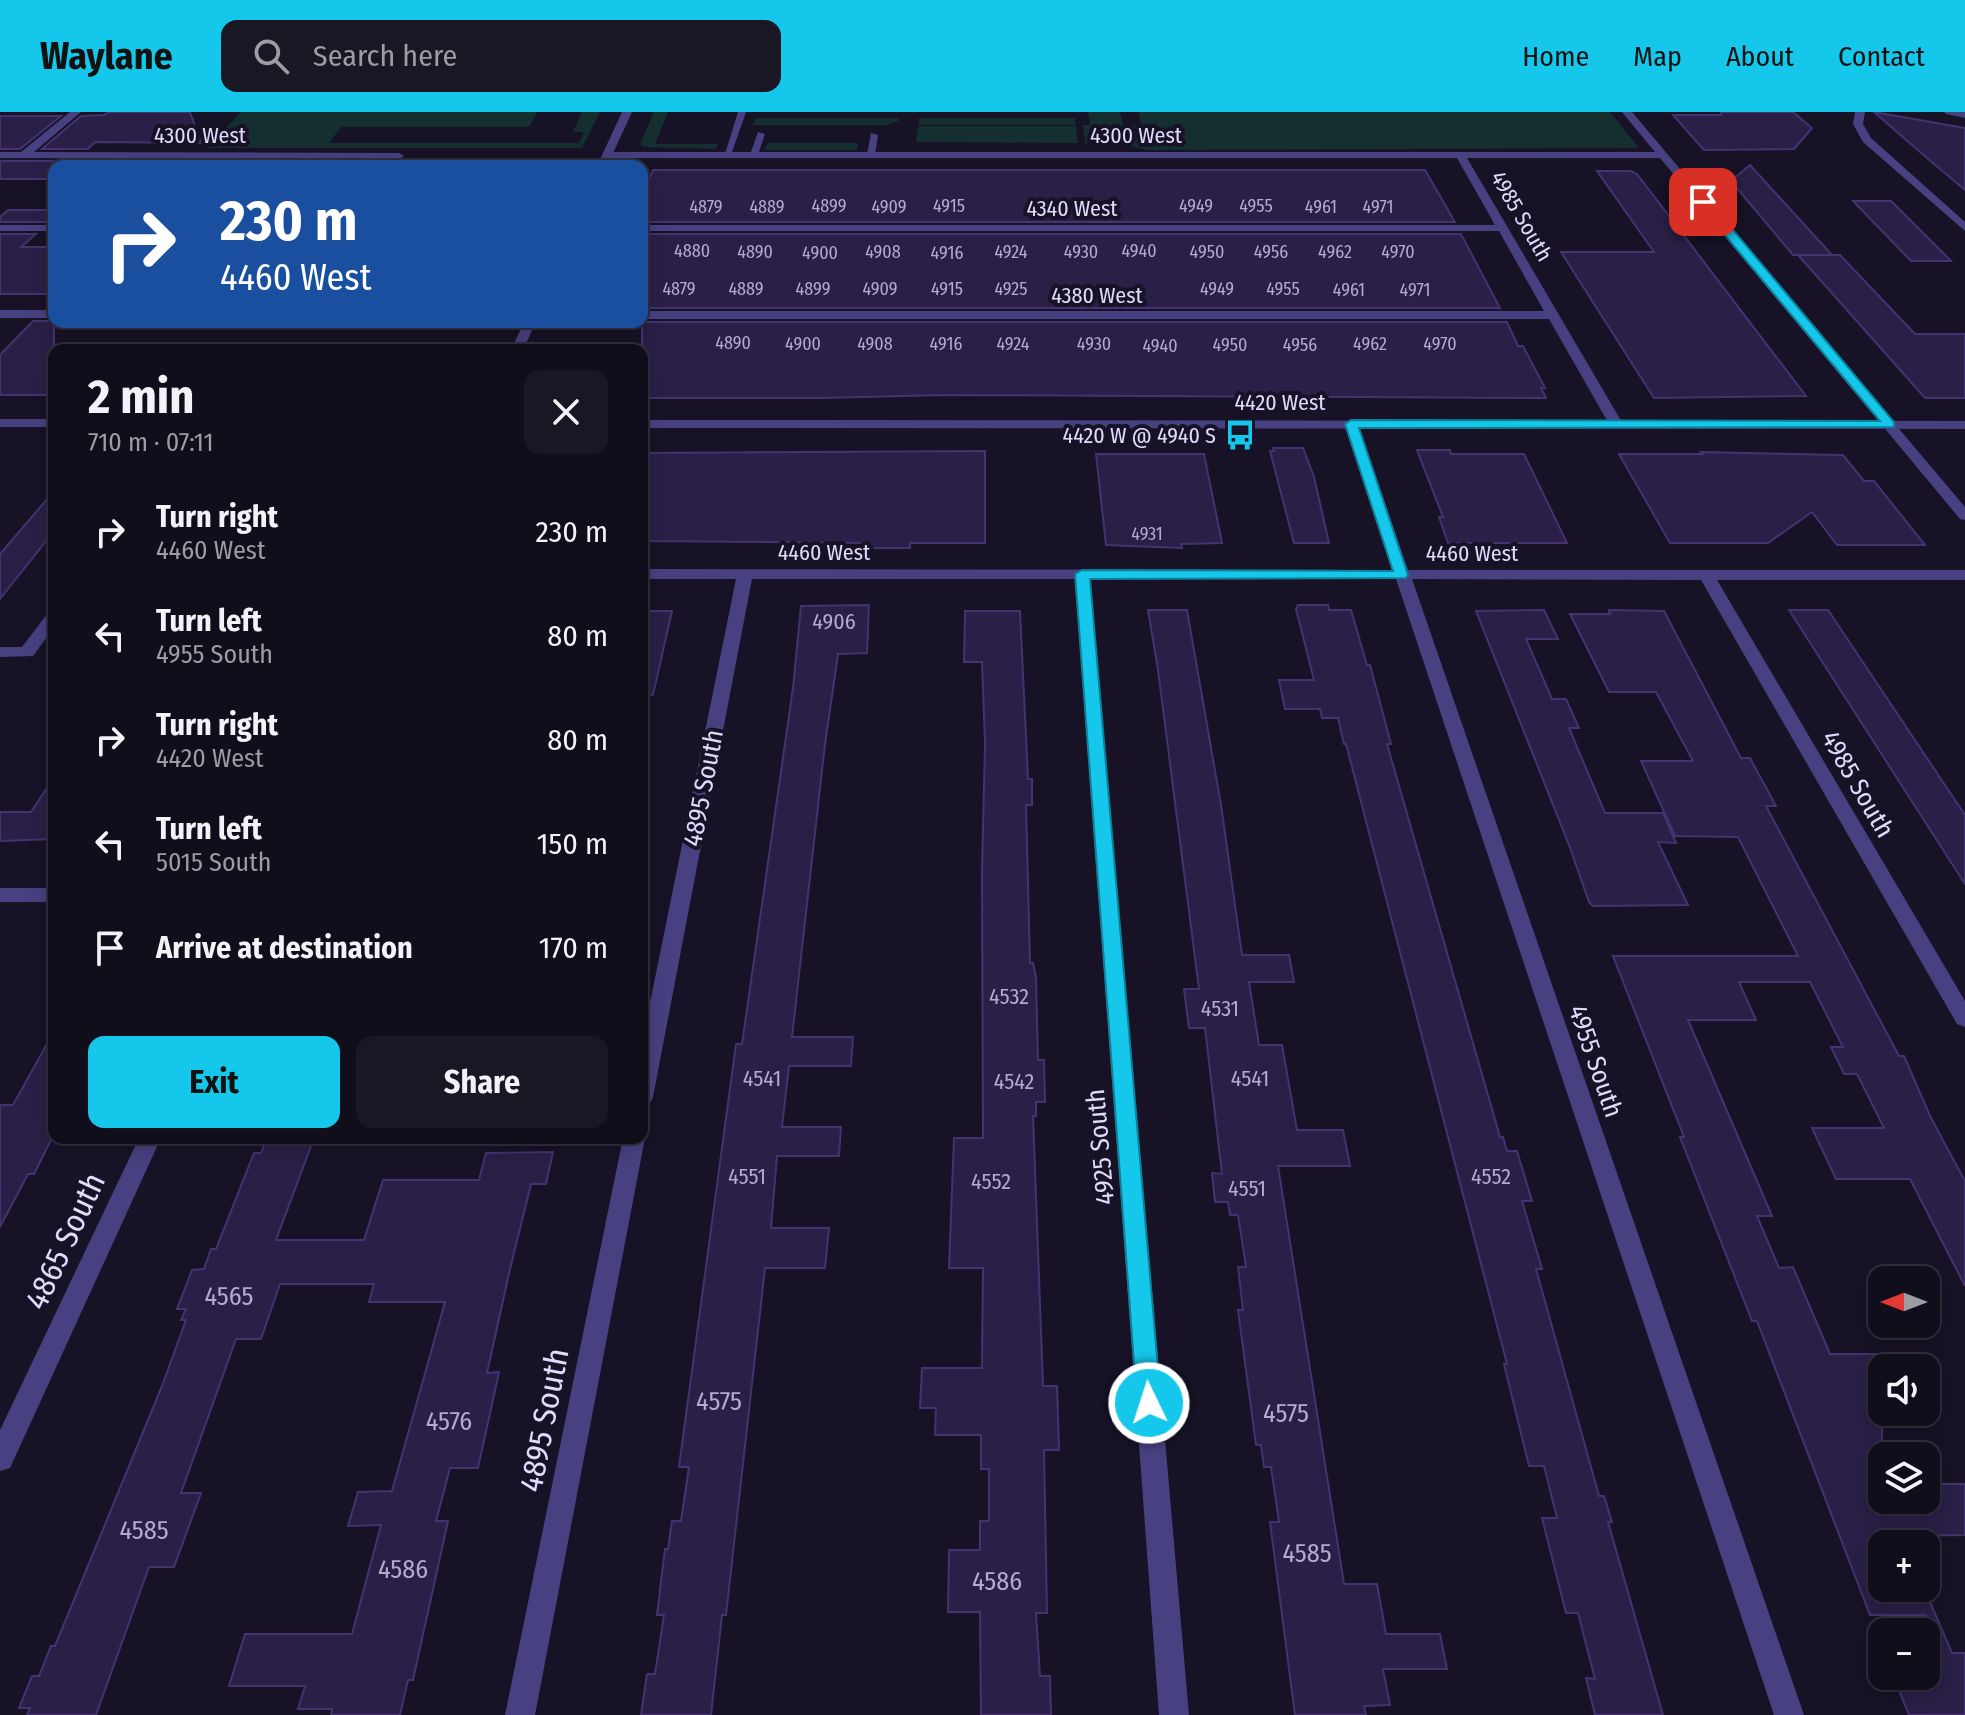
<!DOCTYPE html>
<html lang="en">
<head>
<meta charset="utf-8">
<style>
	:root { --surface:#110e1c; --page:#1a1725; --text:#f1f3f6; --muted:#9c9ca3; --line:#302e3b; --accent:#16c7ec }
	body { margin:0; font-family:"Fira Sans Condensed",sans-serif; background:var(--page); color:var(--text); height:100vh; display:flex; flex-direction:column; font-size:30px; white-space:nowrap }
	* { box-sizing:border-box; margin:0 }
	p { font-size:26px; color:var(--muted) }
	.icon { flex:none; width:44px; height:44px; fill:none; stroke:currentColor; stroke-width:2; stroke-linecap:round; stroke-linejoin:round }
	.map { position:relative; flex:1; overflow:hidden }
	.details { position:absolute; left:48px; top:232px; width:600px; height:800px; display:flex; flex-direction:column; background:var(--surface); border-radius:16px; box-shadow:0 4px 20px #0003,0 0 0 2px var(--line) }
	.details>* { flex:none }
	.hud { position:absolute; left:48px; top:48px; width:600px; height:168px; border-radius:16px; box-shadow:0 4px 20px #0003,0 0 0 2px var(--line); background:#1a4fa0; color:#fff; overflow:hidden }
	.needle { width:52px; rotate:270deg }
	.buttons { position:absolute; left:1868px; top:1154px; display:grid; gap:16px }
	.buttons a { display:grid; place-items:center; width:72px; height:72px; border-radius:16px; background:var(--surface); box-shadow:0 4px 20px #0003,0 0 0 2px var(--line); font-size:40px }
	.pin { position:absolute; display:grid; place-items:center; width:68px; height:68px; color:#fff; margin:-34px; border-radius:16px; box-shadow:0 4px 12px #0006 }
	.me { position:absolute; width:88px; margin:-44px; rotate:356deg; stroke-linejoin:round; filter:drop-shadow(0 0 6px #0008) }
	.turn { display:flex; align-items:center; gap:28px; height:168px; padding:0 40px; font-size:36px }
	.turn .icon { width:104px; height:104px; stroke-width:2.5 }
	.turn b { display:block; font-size:56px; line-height:68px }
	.round { display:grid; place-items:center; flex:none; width:84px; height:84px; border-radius:16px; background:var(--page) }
	.overview { display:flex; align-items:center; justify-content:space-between; height:136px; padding:0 40px }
	h1 { font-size:48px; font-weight:700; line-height:60px }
	.button { display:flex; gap:16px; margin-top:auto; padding:16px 40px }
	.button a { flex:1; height:92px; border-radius:16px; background:var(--accent); color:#111; font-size:32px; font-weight:700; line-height:92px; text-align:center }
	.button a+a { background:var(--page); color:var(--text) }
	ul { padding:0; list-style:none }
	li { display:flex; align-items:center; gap:24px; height:104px; padding:0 40px }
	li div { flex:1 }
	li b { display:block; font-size:30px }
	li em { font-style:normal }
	header { display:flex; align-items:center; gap:48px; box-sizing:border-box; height:112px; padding:0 40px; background:var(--accent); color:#111 }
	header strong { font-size:38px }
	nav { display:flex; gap:44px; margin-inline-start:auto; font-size:28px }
	.search { width:560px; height:72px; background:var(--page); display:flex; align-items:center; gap:20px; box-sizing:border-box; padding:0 28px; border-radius:16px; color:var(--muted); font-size:30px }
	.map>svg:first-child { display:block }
	.green { fill:#152f30 }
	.building { fill:#2a1f46; stroke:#443370; stroke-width:2 }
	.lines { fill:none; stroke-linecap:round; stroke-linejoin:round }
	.service { fill:#484181; fill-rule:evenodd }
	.minor { fill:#484181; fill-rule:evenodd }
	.tertiary { fill:#484181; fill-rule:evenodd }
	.route { fill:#16c7ec; stroke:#0e8199; stroke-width:2 }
	.labels { text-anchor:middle; stroke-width:8; stroke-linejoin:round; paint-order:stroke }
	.far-number-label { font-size:18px; fill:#b2abce }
	.far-street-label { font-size:22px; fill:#e0dafc; stroke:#171226 }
	.far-poi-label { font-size:22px; fill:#e0dafc; stroke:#171226; text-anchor:end }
	.number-label { font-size:22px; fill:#b2abce }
	.street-label { font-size:26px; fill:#e0dafc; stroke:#171226 }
	.near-number-label { font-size:26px; fill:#b2abce }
	.near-street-label { font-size:32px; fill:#e0dafc; stroke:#171226 }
</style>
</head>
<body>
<header>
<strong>Waylane</strong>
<div class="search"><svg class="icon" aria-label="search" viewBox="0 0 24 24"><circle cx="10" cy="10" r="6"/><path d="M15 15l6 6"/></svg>Search here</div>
<nav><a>Home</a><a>Map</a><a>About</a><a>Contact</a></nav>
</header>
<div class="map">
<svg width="1965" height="1603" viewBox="0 0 1965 1603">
	<rect width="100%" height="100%" fill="#171226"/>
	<g class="green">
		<polygon points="241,0 537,0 529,15 341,15 329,31 579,31 584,20 573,20 582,0 600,0 582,36 207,36"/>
		<polygon points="654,0 668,0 655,32 718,32 716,37 644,35 640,32"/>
		<polygon points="1088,0 1120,0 1123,13 1141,13 1139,0 1610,0 1639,36 1147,38 1118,31 1085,31 1083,13 1090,13"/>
		<polygon points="756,6 899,6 898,9 887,13 753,13"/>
		<rect x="919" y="6" width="156" height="7"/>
		<polygon points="918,14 1076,14 1078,31 916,30"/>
		<polygon points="768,31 858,31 857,38 764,38"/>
	</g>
	<g class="building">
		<polygon points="109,0 190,0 201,31 95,30 88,37 42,37 81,4 104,3"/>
		<polygon points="1721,0 1793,0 1812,16 1794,37 1704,38 1673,3 1721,3"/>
		<polygon points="1874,0 1965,16 1965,78 1927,46"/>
		<polygon points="0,4 61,4 20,37 0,37"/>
		<polygon points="0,49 75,49 70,54 54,54 54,67 0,67"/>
		<polygon points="1750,53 1832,143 1793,143 1731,69"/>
		<polygon points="653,58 1425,58 1455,110 642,110 642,85"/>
		<polygon points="1597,59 1631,59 1637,62 1806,284 1654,286 1561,140 1654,140"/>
		<polygon points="1853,89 1891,89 1951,149 1911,149"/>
		<polygon points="8,98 54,98 54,105 48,110 0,110 0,105"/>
		<polygon points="0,122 36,122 21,135 54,135 54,182 0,182"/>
		<polygon points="642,122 1461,122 1500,196 642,196"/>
		<polygon points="1798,143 1840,143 1915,222 1965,222 1965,286 1925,286"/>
		<polygon points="33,209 54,209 54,283 0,283 0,243"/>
		<polygon points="642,210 1507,210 1518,234 1523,234 1545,276 1541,276 1546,286 944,283 822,286 642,286"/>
		<polygon points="1273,336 1303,336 1314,365 1329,431 1294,431 1270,339 1274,339"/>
		<polygon points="1417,338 1450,338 1451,342 1524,342 1567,431 1448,431 1439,405 1443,405"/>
		<polygon points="985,339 985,431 910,431 910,436 869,436 869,431 642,429 642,341"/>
		<polygon points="1701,340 1843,343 1864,369 1874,369 1925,433 1837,433 1812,400 1768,431 1670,431 1619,342 1703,342"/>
		<polygon points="1096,342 1204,342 1222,431 1181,432 1182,436 1106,433"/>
		<polygon points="54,379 54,419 0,487 0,442"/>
		<polygon points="869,493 867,541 838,542 825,632 792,925 853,925 851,954 789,954 782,1015 841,1015 839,1044 777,1044 771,1116 829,1116 825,1156 765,1156 726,1503 722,1503 711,1603 641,1603 647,1562 655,1562 664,1503 657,1503 665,1437 668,1437 672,1409 681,1409 689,1355 679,1355 736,932 742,932 793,576 801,494"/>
		<polygon points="1298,493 1328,493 1329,498 1351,498 1367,553 1370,553 1391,632 1387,632 1500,1025 1503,1025 1507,1039 1517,1039 1532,1089 1522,1089 1542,1157 1536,1157 1599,1384 1604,1384 1612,1410 1608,1410 1663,1603 1595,1603 1586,1566 1595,1567 1578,1501 1566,1501 1542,1406 1557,1406 1544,1354 1529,1354 1504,1252 1507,1252 1346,632 1344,632 1338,606 1322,606 1320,597 1285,597 1279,568 1314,568 1296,497"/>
		<polygon points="1148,498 1187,498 1221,693 1242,843 1289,843 1294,870 1249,870 1259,933 1282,933 1297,1018 1343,1018 1350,1054 1278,1054 1344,1472 1377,1472 1386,1522 1440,1522 1447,1557 1383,1557 1390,1593 1364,1594 1366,1603 1295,1603 1270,1410 1279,1410 1271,1355 1264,1355 1261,1333 1256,1333 1238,1198 1243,1198 1238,1155 1246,1155 1238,1103 1230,1103 1228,1090 1215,1090 1212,1061 1222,1062 1205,916 1189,916 1184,877 1199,877 1158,558"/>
		<polygon points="1544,498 1558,527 1526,527 1552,587 1566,587 1579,616 1569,616 1605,701 1663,701 1676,731 1658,730 1688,793 1593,794 1589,790 1569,733 1476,499"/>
		<polygon points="1609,498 1664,499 1741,646 1750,646 1776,694 1766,694 1899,944 1904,944 1931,1006 1965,1069 1965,1174 1910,1067 1836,1067 1812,1016 1884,1016 1857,962 1844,962 1831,935 1843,935 1810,870 1739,870 1756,908 1688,908 1772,1104 1757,1104 1779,1156 1793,1155 1830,1242 1908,1242 1915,1256 1882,1256 1882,1388 1926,1388 1926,1372 1965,1372 1965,1423 1903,1424 1906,1432 1882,1432 1882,1476 1924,1476 1952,1541 1965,1541 1965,1603 1909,1603 1894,1566 1926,1564 1926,1503 1870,1503 1757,1209 1752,1209 1680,1025 1684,1025 1613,844 1798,844 1738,725 1675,724 1641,649 1693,649 1656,580 1609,580 1570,502 1610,502"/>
		<polygon points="1789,498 1828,498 1965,703 1965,772"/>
		<polygon points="642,499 672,499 653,583 642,582"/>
		<polygon points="965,499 1020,499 1028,667 1032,667 1032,693 1026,693 1030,851 1033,851 1036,866 1038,948 1044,948 1045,990 1036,990 1036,1004 1033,1004 1043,1274 1057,1274 1059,1338 1044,1338 1047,1501 1036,1501 1040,1564 1050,1564 1051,1603 981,1603 980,1500 948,1500 949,1438 980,1438 980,1409 989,1409 989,1357 981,1357 981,1323 935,1323 936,1296 920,1296 922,1256 982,1256 983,1156 949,1156 954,1026 983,1026 982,760 985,631 982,550 964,550"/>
		<polygon points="54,665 54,727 0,729 0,700 31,700"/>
		<polygon points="54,919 54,1022 34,1062 28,1062 0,1115 0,993 13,993"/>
		<polygon points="267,1026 314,1026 276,1128 364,1128 383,1068 479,1068 486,1041 553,1040 546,1072 531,1072 510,1157 487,1261 499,1260 478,1356 450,1356 436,1409 448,1409 413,1568 408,1568 400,1603 331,1603 332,1597 298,1597 305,1574 229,1574 245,1522 352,1522 381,1413 348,1414 358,1380 392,1379 445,1190 369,1190 374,1172 280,1172 261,1227 236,1227 181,1381 201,1381 174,1455 149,1455 96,1603 27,1603 30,1596 19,1596 32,1564 39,1564 51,1534 55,1534 162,1274 186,1208 181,1208 186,1197 177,1197 192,1158 204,1157 211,1137 216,1137 254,1041 261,1041"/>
	</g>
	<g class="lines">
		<g class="service">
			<polygon points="738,0 746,0 731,43 724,45"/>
			<polygon points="758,20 765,22 758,43 754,45 750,43"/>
			<polygon points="871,21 878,23 875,43 871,45 867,43"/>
		</g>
		<g class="minor">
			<polygon points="70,0 81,0 34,40 399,41 404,44 399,47 0,46 0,40 21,40"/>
			<polygon points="1622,0 1632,0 1965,395 1965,408 1960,407 1660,46 1467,46 1623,312 1616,316 1609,312 1549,207 642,207 642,199 1544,199 1499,119 642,119 642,113 1495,113 1457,46 607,46 602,43 607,40 1655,40"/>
			<polygon points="1855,0 1865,0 1863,12 1871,26 1965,110 1965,119 1863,30 1853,12"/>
			<polygon points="1944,0 1965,0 1965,6 1946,2"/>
			<rect x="0" y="113" width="54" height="6"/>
			<rect x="0" y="198" width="54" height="8"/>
			<polygon points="1351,308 1358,312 1408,458 1965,458 1965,468 1717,468 1965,889 1965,915 1957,912 1701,468 1412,467 1804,1603 1774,1603 1396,467 1090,467 1189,1603 1159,1603 1075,467 752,467 653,985 650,991 642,994 642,930 736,467 642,467 642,457 1393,458 1344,312"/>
			<polygon points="54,499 54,515 33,544 0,545 0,535 22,535 48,501"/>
			<rect x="0" y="776" width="54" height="14"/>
			<polygon points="642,1020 645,1026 535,1603 505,1603 623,1026 642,1026"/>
		</g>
		<g class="tertiary">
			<polygon points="622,0 632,0 607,54 597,54"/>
			<polygon points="524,210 536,210 523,238 511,238"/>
			<rect x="0" y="307" width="54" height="8"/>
			<polygon points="642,308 1965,309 1965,317 642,316"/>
			<polygon points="139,1026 161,1026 10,1356 0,1359 0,1318"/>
		</g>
	</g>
	<polygon class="route" points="1699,87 1707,87 1894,310 1894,315 1359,316 1408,463 1406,466 1090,467 1161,1291 1157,1299 1149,1302 1140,1299 1137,1291 1075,462 1082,458 1393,459 1345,312 1351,308 1880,309 1699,92"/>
	<defs>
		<g id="bus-bare" transform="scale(2.4)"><path d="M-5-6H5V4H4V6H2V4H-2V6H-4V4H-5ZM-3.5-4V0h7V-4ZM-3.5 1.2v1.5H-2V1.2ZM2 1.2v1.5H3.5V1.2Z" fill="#16c7ec" stroke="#171226" stroke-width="2.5" paint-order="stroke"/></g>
	</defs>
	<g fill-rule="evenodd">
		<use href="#bus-bare" x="1240" y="323"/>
	</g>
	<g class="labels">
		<g class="far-number-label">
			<text x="829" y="100">4899</text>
			<text x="949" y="100">4915</text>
			<text x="1196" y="100">4949</text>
			<text x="1256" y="100">4955</text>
			<text x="706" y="101">4879</text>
			<text x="767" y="101">4889</text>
			<text x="889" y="101">4909</text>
			<text x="1321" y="101">4961</text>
			<text x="1378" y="101">4971</text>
			<text x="692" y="145">4880</text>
			<text x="1139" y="145">4940</text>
			<text x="755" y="146">4890</text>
			<text x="883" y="146">4908</text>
			<text x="1011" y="146">4924</text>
			<text x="1081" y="146">4930</text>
			<text x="1207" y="146">4950</text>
			<text x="1271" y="146">4956</text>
			<text x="1335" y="146">4962</text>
			<text x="1398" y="146">4970</text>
			<text x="820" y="147">4900</text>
			<text x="947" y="147">4916</text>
			<text x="679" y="183">4879</text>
			<text x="746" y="183">4889</text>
			<text x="813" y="183">4899</text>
			<text x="880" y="183">4909</text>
			<text x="947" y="183">4915</text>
			<text x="1011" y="183">4925</text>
			<text x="1217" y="183">4949</text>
			<text x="1283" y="183">4955</text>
			<text x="1349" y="184">4961</text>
			<text x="1415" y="184">4971</text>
			<text x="733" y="237">4890</text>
			<text x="803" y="238">4900</text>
			<text x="875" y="238">4908</text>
			<text x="946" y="238">4916</text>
			<text x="1013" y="238">4924</text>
			<text x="1094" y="238">4930</text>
			<text x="1370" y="238">4962</text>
			<text x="1440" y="238">4970</text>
			<text x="1230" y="239">4950</text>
			<text x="1300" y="239">4956</text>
			<text x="1160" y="240">4940</text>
			<text x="1147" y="428">4931</text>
		</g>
		<g class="far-street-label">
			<text x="200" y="31">4300 West</text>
			<text x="1136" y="31">4300 West</text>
			<text x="1072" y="104">4340 West</text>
			<text transform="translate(1522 104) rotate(60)" y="8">4985 South</text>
			<text x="1097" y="191">4380 West</text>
			<text x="1280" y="298">4420 West</text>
			<text x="824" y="448">4460 West</text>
			<text x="1472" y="449">4460 West</text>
		</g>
		<g class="far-poi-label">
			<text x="1216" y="331">4420 W @ 4940 S</text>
		</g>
		<g class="number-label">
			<text x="834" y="517">4906</text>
			<text x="1009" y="892">4532</text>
			<text x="1220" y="904">4531</text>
			<text x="762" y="974">4541</text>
			<text x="1250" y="974">4541</text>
			<text x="1014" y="977">4542</text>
			<text x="747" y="1072">4551</text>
			<text x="1491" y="1072">4552</text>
			<text x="991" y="1077">4552</text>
			<text x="1247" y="1084">4551</text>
		</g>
		<g class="street-label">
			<text transform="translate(1858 672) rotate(60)" y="9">4985 South</text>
			<text transform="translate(703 676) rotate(-79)" y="9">4895 South</text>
			<text transform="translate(1596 949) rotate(71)" y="9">4955 South</text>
			<text transform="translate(1100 1035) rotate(-95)" y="9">4925 South</text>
		</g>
		<g class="near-number-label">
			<text x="229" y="1193">4565</text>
			<text x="719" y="1298">4575</text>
			<text x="1286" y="1310">4575</text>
			<text x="449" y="1318">4576</text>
			<text x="144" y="1427">4585</text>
			<text x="1307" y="1450">4585</text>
			<text x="403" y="1466">4586</text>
			<text x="997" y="1478">4586</text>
		</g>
		<g class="near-street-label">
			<text transform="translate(65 1129) rotate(-65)" y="11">4865 South</text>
			<text transform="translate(544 1308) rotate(-79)" y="11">4895 South</text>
		</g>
	</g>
</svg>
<div class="buttons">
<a><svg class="needle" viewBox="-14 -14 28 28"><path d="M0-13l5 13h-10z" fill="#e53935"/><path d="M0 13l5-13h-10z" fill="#9c9ca3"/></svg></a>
<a><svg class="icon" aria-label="sound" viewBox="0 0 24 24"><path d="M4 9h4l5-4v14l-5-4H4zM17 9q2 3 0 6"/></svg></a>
<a><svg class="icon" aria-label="layers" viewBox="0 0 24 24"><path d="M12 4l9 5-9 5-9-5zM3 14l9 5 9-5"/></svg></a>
<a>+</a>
<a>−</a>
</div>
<div class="pin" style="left:1703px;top:90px;background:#d93025"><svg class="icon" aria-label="arrive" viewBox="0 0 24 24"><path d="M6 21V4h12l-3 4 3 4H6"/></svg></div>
<svg class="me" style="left:1149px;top:1291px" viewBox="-20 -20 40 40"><circle r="17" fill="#16c7ec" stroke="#fff" stroke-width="3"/><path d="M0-11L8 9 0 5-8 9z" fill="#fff"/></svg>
<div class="hud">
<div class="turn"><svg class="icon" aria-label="right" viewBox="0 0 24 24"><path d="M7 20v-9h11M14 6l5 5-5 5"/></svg><div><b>230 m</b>4460 West</div></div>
</div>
<section class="details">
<div class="overview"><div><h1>2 min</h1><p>710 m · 07:11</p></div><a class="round"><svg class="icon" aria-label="close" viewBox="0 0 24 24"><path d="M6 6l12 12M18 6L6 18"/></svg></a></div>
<ul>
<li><svg class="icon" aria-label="right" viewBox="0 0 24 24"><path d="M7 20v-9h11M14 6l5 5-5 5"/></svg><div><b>Turn right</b><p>4460 West</p></div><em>230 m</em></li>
<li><svg class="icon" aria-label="left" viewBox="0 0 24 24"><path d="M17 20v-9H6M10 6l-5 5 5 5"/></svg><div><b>Turn left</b><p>4955 South</p></div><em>80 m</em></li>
<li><svg class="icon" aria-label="right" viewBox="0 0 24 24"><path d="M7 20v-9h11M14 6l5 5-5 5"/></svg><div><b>Turn right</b><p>4420 West</p></div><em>80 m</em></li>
<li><svg class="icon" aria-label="left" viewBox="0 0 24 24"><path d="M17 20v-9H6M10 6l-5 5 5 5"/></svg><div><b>Turn left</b><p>5015 South</p></div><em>150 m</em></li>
<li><svg class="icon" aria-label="arrive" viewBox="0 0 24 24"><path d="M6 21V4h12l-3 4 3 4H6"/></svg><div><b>Arrive at destination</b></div><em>170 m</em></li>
</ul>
<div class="button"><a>Exit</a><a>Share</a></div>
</section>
</div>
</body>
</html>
